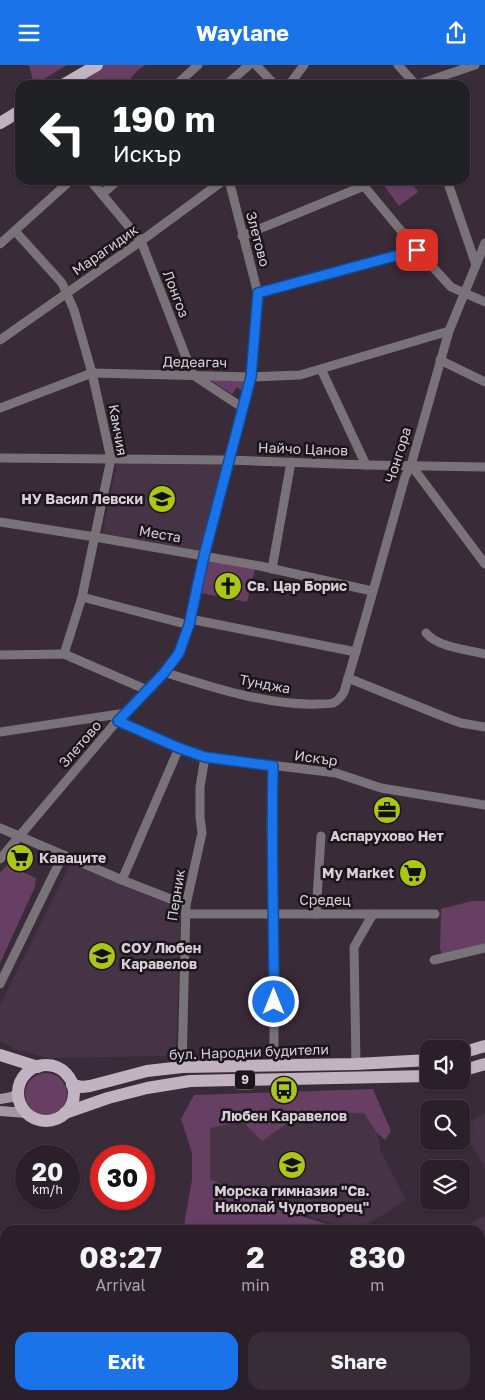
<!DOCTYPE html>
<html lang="en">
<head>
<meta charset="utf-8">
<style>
	:root { --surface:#2b202a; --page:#372d36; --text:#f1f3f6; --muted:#a6a3a8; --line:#473e47; --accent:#1a73e8 }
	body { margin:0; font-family:"Golos Text",sans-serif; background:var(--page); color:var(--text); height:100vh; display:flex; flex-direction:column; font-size:19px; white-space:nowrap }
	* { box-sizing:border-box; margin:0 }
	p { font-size:16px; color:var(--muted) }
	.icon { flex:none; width:28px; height:28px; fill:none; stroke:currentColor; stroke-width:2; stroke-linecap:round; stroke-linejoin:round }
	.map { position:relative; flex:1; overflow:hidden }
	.details { position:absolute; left:0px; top:1160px; width:485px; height:175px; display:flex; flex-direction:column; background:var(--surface); border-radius:15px 15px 0 0; box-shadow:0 1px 4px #0004,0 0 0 1px var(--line) }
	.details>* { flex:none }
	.hud { position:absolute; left:15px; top:15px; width:455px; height:105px; border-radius:15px; box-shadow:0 1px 4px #0004,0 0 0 1px var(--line); background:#202124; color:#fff; overflow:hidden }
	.controls { position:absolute; left:420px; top:975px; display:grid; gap:10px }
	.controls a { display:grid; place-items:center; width:50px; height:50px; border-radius:10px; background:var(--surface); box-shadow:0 1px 4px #0004,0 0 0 1px var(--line); font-size:25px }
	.speed { position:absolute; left:15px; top:1080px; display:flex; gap:10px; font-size:25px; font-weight:700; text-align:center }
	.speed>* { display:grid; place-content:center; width:65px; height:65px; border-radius:50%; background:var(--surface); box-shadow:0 1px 4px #0004,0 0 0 1px var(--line); line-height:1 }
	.speed small { font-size:12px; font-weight:400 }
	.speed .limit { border:8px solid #d22; background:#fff; color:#111 }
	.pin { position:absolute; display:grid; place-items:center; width:42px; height:42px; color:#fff; margin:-21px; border-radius:10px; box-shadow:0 2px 8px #0006 }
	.me { position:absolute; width:55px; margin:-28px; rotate:0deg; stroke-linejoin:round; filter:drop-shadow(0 0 4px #0008) }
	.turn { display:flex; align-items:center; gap:18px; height:105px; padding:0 15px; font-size:22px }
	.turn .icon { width:65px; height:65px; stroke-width:2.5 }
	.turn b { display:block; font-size:35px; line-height:42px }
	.eta { display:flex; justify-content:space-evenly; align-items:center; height:85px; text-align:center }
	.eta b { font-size:30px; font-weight:700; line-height:35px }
	.button { display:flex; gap:10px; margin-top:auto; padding:10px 15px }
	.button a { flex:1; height:58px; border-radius:15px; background:var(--accent); color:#fff; font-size:20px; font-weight:700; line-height:58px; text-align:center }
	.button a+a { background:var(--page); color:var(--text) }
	header { display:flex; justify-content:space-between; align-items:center; height:65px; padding:0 15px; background:var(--accent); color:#fff; font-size:22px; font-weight:700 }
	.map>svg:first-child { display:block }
	.built { fill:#463345 }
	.green { fill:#663f63 }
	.water { fill:#81417d }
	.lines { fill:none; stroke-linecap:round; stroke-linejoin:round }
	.street { stroke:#797279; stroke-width:9 }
	.secondary { stroke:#a397a1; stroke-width:10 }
	.primary { stroke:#c2b3c1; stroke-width:12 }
	.route-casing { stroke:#114b97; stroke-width:12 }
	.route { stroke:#1a73e8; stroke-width:9 }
	.labels { text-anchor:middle; stroke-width:5; stroke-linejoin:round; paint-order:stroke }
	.shield { fill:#1c161c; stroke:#a0989f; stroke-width:1 }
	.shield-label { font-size:12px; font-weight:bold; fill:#d8cfd7 }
	.street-label { font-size:14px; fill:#d8cfd7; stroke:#1c161c }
	.poi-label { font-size:14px; font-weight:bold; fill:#d8cfd7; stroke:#1c161c; text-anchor:start }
</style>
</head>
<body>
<header><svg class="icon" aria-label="menu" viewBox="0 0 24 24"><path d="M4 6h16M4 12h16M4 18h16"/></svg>Waylane<svg class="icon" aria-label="share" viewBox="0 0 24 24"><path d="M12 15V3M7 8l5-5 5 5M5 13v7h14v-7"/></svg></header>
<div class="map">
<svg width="485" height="1335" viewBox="0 0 485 1335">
	<rect width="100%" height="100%" fill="#392b38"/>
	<g class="built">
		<polygon points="117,398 223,399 201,487 102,470"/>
		<polygon points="70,799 181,842 176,991 48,993 18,985 0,976 0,940"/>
		<polygon points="198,1038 371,1039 381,1086 406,1135 359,1165 352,1165 196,1115"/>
		<polygon points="485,1048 485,1103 461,1064 461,1062"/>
		<polygon points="485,1150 485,1232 480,1229 480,1165 459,1165"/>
	</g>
	<g class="green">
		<polygon points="29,0 67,0 34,20"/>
		<polygon points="102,0 145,0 137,6 125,20 70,20"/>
		<polygon points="380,115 432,115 414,121 418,127 399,141"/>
		<polygon points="246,314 243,327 237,322 232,329 210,315"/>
		<polygon points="204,491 256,500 247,537 196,527"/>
		<polygon points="7,800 36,813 35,822 0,898 0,808"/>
		<polygon points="472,836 485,836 485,879 442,889 440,884 441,844"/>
		<circle cx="46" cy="1029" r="21"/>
		<polygon points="373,1024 391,1066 385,1075 376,1067 364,1048 305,1046 262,1076 243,1057 210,1063 210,1114 276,1143 336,1162 337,1165 186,1165 184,1160 192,1115 192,1088 181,1054 194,1030"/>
	</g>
	<polygon class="water" points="0,1168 5,1169 5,1330 480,1330 480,1308 485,1310 485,1335 0,1335"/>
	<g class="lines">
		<g class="street">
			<polyline points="256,0 275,20"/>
			<polyline points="398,0 416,20 475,0"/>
			<polyline points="176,20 198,0"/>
			<polyline points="226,20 249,0"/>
			<polyline points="289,20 304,0"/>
			<polyline points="90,115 141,176 193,310 243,343"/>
			<polyline points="359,115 417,185 451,222 485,237"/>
			<polyline points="447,115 476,200"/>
			<polyline points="102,129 118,115"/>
			<polyline points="15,166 62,218 74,245 92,308 111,394 82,532 64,589"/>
			<polyline points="242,171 364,121"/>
			<polyline points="0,179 71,115"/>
			<polyline points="258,229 417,185"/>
			<polyline points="0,275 141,176 224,115"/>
			<polyline points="440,295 485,317"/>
			<polyline points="321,304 366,400"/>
			<polyline points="0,343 92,308 251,312 300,310 449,266"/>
			<polyline points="0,393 229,395 366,400 485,402"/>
			<polyline points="411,400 485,499"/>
			<polyline points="0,457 95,472 260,501 372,526"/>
			<polyline points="272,504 291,397"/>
			<polyline points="82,532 189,560"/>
			<polyline points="190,554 356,587"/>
			<path d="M426,568c11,14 42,17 59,21"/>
			<polyline points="0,590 64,589 147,625"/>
			<path d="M164,607c47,15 105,34 154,32 5,0 11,0 15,-1 5,-2 8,-6 11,-11 21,-71 41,-143 61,-215l6,-12 38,-134 36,-88"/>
			<polyline points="348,613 447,653 461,658 485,662"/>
			<polyline points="117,656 179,683 205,692 336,708 381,723 485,740"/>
			<polyline points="0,667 126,648"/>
			<polyline points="273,701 271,761 274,849 274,1001"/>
			<polyline points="0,763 122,815 186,840"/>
			<polyline points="0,794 117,656 164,607 179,588 189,560 204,491 251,312 258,229 229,115"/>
			<polyline points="122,815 179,683"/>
			<polyline points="185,849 435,849"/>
			<polyline points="316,849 321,771"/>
			<polyline points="434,895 485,883"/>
			<polyline points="0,919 63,790"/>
			<polyline points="356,999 354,882 373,849"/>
			<polyline points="182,1002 186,840 202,768 200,752 200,722 205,692"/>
		</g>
		<g class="secondary">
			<polyline points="0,1034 12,1032 18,1028"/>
			<polyline points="0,1046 27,1048"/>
		</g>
		<g class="primary">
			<polyline points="63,20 97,0"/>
			<polyline points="0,58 20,46"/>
			<polyline points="461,988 485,981"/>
			<polyline points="0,990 38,1002"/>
			<circle cx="46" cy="1028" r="28"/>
			<polyline points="461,1006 485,999"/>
			<polyline points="72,1020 82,1022 90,1021 147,1006 182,1002 356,999 429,995"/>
			<polyline points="65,1048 108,1033 147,1023 190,1016 429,1011"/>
		</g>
	</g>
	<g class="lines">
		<g class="route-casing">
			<path id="route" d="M274,937c0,-79 -3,-158 -1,-236l-68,-9 -26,-9 -61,-27 46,-48 15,-20 10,-28 15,-69 47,-179 7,-84 159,-43"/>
		</g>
		<use href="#route" class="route"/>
	</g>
	<defs>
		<g id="school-disc" transform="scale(1.4375)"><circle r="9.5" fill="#abc615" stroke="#1c161c"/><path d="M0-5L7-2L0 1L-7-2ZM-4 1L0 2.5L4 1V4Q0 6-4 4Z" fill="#111"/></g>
		<g id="church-disc" transform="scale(1.4375)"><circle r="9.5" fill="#abc615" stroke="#1c161c"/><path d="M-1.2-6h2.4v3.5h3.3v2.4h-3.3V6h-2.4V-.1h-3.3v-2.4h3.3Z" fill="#111"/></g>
		<g id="office-disc" transform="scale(1.4375)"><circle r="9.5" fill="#abc615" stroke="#1c161c"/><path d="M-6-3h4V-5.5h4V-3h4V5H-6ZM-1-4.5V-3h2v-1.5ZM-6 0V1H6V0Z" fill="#111"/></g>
		<g id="supermarket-disc" transform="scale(1.4375)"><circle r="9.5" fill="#abc615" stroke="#1c161c"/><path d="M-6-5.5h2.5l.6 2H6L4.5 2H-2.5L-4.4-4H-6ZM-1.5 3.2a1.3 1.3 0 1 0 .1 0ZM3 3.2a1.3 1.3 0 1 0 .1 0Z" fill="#111"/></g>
		<g id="bus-disc" transform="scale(1.4375)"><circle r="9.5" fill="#abc615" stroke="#1c161c"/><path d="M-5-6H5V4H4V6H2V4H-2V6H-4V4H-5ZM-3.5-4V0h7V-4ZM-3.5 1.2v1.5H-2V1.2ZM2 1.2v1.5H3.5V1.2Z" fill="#111"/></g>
		<g id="university-disc" transform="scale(1.4375)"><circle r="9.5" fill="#abc615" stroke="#1c161c"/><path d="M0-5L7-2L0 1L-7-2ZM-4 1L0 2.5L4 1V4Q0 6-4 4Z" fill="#111"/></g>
	</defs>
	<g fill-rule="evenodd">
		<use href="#school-disc" x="162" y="434"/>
		<use href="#church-disc" x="228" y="521"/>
		<use href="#office-disc" x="387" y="745"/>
		<use href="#supermarket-disc" x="20" y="793"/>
		<use href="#supermarket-disc" x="413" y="808"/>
		<use href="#school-disc" x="102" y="891"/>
		<use href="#bus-disc" x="284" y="1025"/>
		<use href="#university-disc" x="292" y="1100"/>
	</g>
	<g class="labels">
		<rect class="shield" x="235" y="1005.5" width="20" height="19" rx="4"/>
		<g class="shield-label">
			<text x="245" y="1019">9</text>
		</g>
		<g class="street-label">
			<text transform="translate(258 174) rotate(75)" y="5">Злетово</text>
			<text transform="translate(105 185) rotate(-35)" y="5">Марагидик</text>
			<text transform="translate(176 229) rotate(69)" y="5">Лонгоз</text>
			<text transform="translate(195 297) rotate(1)" y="5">Дедеагач</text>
			<text transform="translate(118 365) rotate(80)" y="5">Камчия</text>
			<text transform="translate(303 384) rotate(2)" y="5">Найчо Цанов</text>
			<text transform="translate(398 390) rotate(-73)" y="5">Чонгора</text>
			<text transform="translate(160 469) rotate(10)" y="5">Места</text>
			<text transform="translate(265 619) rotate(11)" y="5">Тунджа</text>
			<text transform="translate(80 679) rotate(-49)" y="5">Злетово</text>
			<text transform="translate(316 693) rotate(8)" y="5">Искър</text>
			<text transform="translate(176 830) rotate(-81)" y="5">Перник</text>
			<text x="325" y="840">Средец</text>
			<text transform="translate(249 987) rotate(-2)" y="5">бул. Народни будители</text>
		</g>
		<g class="poi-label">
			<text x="143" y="439" text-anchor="end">НУ Васил Левски</text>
			<text x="247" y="526">Св. Цар Борис</text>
			<text x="387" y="776" text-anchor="middle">Аспарухово Нет</text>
			<text x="39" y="798">Каваците</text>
			<text x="394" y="813" text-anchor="end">My Market</text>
			<text x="121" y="888">СОУ Любен<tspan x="121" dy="16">Каравелов</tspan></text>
			<text x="284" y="1056" text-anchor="middle">Любен Каравелов</text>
			<text x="292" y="1131" text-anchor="middle">Морска гимназия "Св.<tspan x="292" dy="16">Николай Чудотворец"</tspan></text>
		</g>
	</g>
</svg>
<div class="controls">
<a><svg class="icon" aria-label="sound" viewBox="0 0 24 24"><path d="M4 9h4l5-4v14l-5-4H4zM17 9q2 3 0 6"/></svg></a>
<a><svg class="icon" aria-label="search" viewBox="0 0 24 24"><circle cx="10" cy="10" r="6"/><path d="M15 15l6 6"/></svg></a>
<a><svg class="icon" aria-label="layers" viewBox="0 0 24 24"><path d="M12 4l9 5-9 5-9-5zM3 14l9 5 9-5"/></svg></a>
</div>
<div class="speed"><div>20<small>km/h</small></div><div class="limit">30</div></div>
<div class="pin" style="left:417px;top:185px;background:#d93025"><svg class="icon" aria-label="arrive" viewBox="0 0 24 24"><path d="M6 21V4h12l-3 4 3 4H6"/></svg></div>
<svg class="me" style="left:274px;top:937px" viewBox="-20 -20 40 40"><circle r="17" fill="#1a73e8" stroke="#fff" stroke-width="3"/><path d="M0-11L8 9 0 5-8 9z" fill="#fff"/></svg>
<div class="hud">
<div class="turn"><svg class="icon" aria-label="left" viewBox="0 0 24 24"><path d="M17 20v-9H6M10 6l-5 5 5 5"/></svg><div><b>190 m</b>Искър</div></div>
</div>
<section class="details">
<div class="eta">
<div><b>08:27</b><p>Arrival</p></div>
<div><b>2</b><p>min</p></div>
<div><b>830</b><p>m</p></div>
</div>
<div class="button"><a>Exit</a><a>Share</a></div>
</section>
</div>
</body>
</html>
